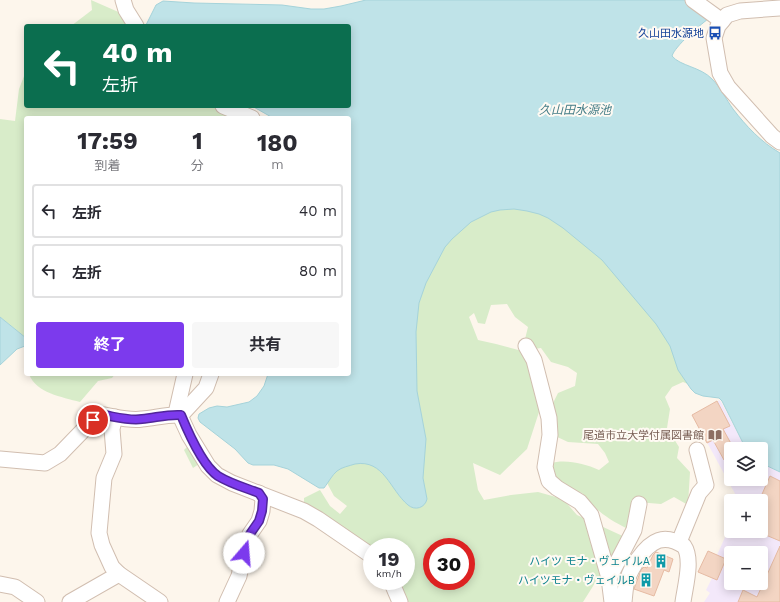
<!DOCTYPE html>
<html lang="ja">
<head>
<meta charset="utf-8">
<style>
	:root { --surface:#fff; --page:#f7f7f7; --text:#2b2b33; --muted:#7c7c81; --line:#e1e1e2; --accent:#7c3aed }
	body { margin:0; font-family:"Work Sans","Noto Sans JP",sans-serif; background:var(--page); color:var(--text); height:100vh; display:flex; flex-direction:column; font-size:15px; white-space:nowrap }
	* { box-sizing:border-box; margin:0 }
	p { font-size:13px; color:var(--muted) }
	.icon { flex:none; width:22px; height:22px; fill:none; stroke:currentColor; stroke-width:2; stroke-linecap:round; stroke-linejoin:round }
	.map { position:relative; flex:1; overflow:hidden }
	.sheet { position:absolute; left:24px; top:116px; width:327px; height:260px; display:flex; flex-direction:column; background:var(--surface); border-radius:4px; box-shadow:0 2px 10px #0003 }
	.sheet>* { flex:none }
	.top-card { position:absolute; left:24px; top:24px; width:327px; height:84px; border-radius:4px; box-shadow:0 2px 10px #0003; background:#0b6e4f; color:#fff; overflow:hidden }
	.tools { position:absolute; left:724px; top:442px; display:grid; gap:8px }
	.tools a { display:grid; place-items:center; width:44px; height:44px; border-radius:4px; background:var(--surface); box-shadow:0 2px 10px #0003; font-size:20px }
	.speed { position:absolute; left:363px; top:538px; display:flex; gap:8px; font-size:20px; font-weight:700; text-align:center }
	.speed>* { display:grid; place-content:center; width:52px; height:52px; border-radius:50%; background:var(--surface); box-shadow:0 2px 10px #0003; line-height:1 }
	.speed small { font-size:10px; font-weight:400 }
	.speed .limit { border:6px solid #d22; background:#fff; color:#111 }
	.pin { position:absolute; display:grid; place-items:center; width:34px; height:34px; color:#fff; margin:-17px; border:2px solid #fff; border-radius:50%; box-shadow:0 1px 4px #0007 }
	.me { position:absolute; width:44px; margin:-22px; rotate:18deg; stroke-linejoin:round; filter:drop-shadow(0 0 3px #0008) }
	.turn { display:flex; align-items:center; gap:14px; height:84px; padding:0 12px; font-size:18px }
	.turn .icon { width:52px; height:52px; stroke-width:2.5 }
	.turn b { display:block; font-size:28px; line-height:34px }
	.eta { display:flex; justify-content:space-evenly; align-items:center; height:68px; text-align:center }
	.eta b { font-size:24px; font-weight:700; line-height:28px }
	.primary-button { display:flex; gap:8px; margin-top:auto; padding:8px 12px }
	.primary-button a { flex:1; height:46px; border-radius:4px; background:var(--accent); color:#fff; font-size:16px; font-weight:700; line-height:46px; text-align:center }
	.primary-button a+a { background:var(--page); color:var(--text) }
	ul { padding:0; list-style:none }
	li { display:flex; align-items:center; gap:12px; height:54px; margin:0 8px 6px; padding:0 4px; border:2px solid var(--line); border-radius:4px }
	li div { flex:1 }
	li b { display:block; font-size:15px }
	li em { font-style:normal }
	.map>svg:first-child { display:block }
	.education { fill:#f3e8fa; fill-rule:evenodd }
	.green { fill:#d8ecc9; fill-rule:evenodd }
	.water { fill:#bfe3e8; stroke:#a5d3da }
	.building { fill:#f3d5c3; stroke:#e6bba3 }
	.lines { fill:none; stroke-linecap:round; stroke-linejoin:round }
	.minor-casing { stroke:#d1beb0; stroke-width:17 }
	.minor { stroke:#fff; stroke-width:15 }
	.route-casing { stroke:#51269a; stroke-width:10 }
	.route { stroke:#7c3aed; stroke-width:7 }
	.labels { text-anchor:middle; stroke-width:4; stroke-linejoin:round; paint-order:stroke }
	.transit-label { font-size:11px; fill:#164399; stroke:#fffaf3; text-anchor:end }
	.education-label { font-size:11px; fill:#785e54; stroke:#fffaf3; text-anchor:end }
	.culture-label { font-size:11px; fill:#0d838f; stroke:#fffaf3; text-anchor:end }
	.water-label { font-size:12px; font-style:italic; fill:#437c86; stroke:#fffaf3 }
</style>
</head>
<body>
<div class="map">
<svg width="780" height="602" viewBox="0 0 780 602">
	<rect width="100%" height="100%" fill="#fdf6ec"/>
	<path class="education" d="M720,400l26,49h-15v30h30v-16l19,9v130h-76l6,-9 -4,-3 6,-12 -14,-6 10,-21 9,4 14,-31v7h30v-30h-22l-47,-86zM731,553h30v30h-30z"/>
	<g class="green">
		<polygon points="91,0 123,14 132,26 71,26 92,10"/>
		<polygon points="26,71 26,106 212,106 234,118 26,118 26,338 0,317 0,119 15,121 19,89"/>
		<path d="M510,197l108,59 82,133 -17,-7 -11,5 -7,10 5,12 -3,19 12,19 -2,11 13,14 -2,33 -14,-8 -13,7 -24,-2 -9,27c-20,-10 -32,-18 -46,-36l-25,-3 -7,-27c16,-4 34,0 49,7l10,-8 -4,-9 -7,-9 -30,-2 -15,-7 -1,-30 6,-12 17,-7 2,-13 -9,-6 -17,-5 -10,-14 -7,1 -9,-10 3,-12 -13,-10 -8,-13 -16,1 -6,19 -7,-1 -4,-10 -5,4 9,23 18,4 30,8 11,34 2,26 -12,37 -27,26 -27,-12 5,27 6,10 27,-5 27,-3 25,7 14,16 50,23 -32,45 -12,19h-180c-3,-10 1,-12 0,-21h3v-34h-19l-4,-3v3h-11l-68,-40v-9l16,-8 10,16 10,8 7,-8 -13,-10 -7,-13 -7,1 88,-71 10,-138 36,-44zM432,547h34v34h-34z"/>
		<path d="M29,374h86l-3,4 -14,3 -18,21c-18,-5 -44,-9 -51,-28z"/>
		<polygon points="192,442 202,462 193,468 184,450"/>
	</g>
	<g class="water">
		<path d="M366,0h323l19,19c-9,7 -33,27 -36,37 8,10 29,11 40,23 8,8 14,20 21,30 13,17 28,33 47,44v319l-19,-9v-14h-15l-24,-48 -3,-3 -16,-2 -8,-3 -4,-4 -13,-19 -8,-24 -14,-22 -54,-64 -39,-32 -15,-10 -9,-4 -12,-3 -13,-2 -14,1 -9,2 -20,10 -19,17 -7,8 -19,36 -7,20 -3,29 1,59 9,48 -3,39 4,21c-2,9 -12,12 -19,6 -18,-15 -24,-46 -53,-41 -6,2 -13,3 -18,7 -5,4 -9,12 -13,17h-5l-31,-19 -14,-4h-21l-5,-2 -13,-14 -35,-27 -2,-4 1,-4 10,-6 8,-2 10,1 22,-5 8,-6 7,-10 4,-12h81v-256h-76l-21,-12h97v-80l-203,-1 10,-20 7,-4 31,2 88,2 29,4h13l17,-3z"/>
		<polygon points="0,317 26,338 25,346 17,349 0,365"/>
	</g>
	<g class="building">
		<polygon points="717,401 730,426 723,429 734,449 731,449 731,456 724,460 713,440 707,443 692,415"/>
		<polygon points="770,476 780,481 780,541 761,533 761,501 759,501"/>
		<polygon points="780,546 780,602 738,602 743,590 757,597"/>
		<polygon points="708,551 726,559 717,580 698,572"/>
		<polygon points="656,552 673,559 669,572 664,570 654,596 634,589 641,570 644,567 647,568 653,555"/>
	</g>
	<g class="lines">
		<g class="minor-casing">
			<g id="minor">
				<polyline points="123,0 126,10 136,26"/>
				<polyline points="693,0 722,21"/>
				<polyline points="780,8 740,11 727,15 718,26 714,38 720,73 728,87 772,136 780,142"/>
				<polyline points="223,106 252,118"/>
				<polyline points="526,346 534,360 549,418 550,435 545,467 549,481 557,488 580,502 591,515 609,578"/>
				<polyline points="185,374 177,409 189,435 208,466 217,475 232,483 304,511 318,519 372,556"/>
				<polyline points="115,417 112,429 114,454 104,478 99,533 102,545 112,567 119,574 160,602"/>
				<path d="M0,459l45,4 15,-9 33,-34 11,-5c12,2 26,6 38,4 13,-1 25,-5 39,-4l25,-27 5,-14"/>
				<polyline points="679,542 699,493 706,485 697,450"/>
				<polyline points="391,581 400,602"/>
				<polyline points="0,584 15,587 37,602"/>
				<polyline points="70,602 119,574"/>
				<polyline points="227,602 239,576 246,544 250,534 259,521 262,511 263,499 259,493"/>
				<polyline points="612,602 609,578 634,530 639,504"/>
				<path d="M624,602c1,-8 1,-17 4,-24 2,-7 6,-13 10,-19 13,-19 26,-26 46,-13 9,13 1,41 -1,56"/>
			</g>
		</g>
		<use href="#minor" class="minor"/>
	</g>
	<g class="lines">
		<g class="route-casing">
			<path id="route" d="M93,420l11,-5c12,2 26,6 38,4 13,-1 25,-5 39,-4 7,17 22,51 37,61 13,8 28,12 41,17l4,6 -1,12 -3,10 -9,13 -6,19"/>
		</g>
		<use href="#route" class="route"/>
	</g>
	<defs>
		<g id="bus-bare" transform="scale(1.08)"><path d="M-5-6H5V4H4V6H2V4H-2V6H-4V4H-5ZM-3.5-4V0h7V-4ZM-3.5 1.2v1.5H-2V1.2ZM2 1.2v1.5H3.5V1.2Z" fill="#1a4fb4" stroke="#fffaf3" stroke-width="2.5" paint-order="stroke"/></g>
		<g id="library-bare" transform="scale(1.08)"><path d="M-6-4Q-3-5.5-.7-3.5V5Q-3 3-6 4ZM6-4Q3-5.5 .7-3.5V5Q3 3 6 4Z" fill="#8d6e63" stroke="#fffaf3" stroke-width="2.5" paint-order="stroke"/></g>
		<g id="building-bare" transform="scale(1.08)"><path d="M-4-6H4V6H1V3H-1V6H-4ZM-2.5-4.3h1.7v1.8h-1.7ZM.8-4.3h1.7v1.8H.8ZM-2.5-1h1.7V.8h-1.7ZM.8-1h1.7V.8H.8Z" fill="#0f9aa8" stroke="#fffaf3" stroke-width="2.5" paint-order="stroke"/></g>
	</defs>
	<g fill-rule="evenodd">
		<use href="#bus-bare" x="715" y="33"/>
		<use href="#library-bare" x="715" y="435"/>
		<use href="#building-bare" x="661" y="561"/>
		<use href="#building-bare" x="646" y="580"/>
	</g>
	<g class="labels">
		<g class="transit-label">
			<text x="704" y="37">久山田水源地</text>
		</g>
		<g class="education-label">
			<text x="704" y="439">尾道市立大学付属図書館</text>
		</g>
		<g class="culture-label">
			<text x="650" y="565">ハイツ モナ・ヴェイルA</text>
			<text x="635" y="584">ハイツモナ・ヴェイルB</text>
		</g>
		<g class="water-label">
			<text x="575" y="114">久山田水源池</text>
		</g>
	</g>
</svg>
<div class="tools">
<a><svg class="icon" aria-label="layers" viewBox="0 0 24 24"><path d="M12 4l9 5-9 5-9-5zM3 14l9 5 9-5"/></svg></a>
<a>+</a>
<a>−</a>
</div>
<div class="speed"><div>19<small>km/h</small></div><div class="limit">30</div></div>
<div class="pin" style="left:93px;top:420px;background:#d93025"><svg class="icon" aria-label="arrive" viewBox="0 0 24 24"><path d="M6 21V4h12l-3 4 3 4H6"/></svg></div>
<svg class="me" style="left:244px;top:553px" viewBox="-20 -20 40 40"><circle r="19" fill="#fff"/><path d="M0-13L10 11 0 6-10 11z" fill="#7c3aed"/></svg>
<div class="top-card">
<div class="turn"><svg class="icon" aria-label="left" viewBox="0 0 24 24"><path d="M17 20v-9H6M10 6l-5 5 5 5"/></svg><div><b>40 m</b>左折</div></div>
</div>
<section class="sheet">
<div class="eta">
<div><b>17:59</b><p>到着</p></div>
<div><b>1</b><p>分</p></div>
<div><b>180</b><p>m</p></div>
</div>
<ul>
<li><svg class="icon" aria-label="left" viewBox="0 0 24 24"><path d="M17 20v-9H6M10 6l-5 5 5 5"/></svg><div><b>左折</b></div><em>40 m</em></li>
<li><svg class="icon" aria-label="left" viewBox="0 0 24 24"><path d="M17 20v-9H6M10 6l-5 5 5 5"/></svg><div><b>左折</b></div><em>80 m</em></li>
</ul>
<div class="primary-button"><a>終了</a><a>共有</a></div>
</section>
</div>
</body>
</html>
